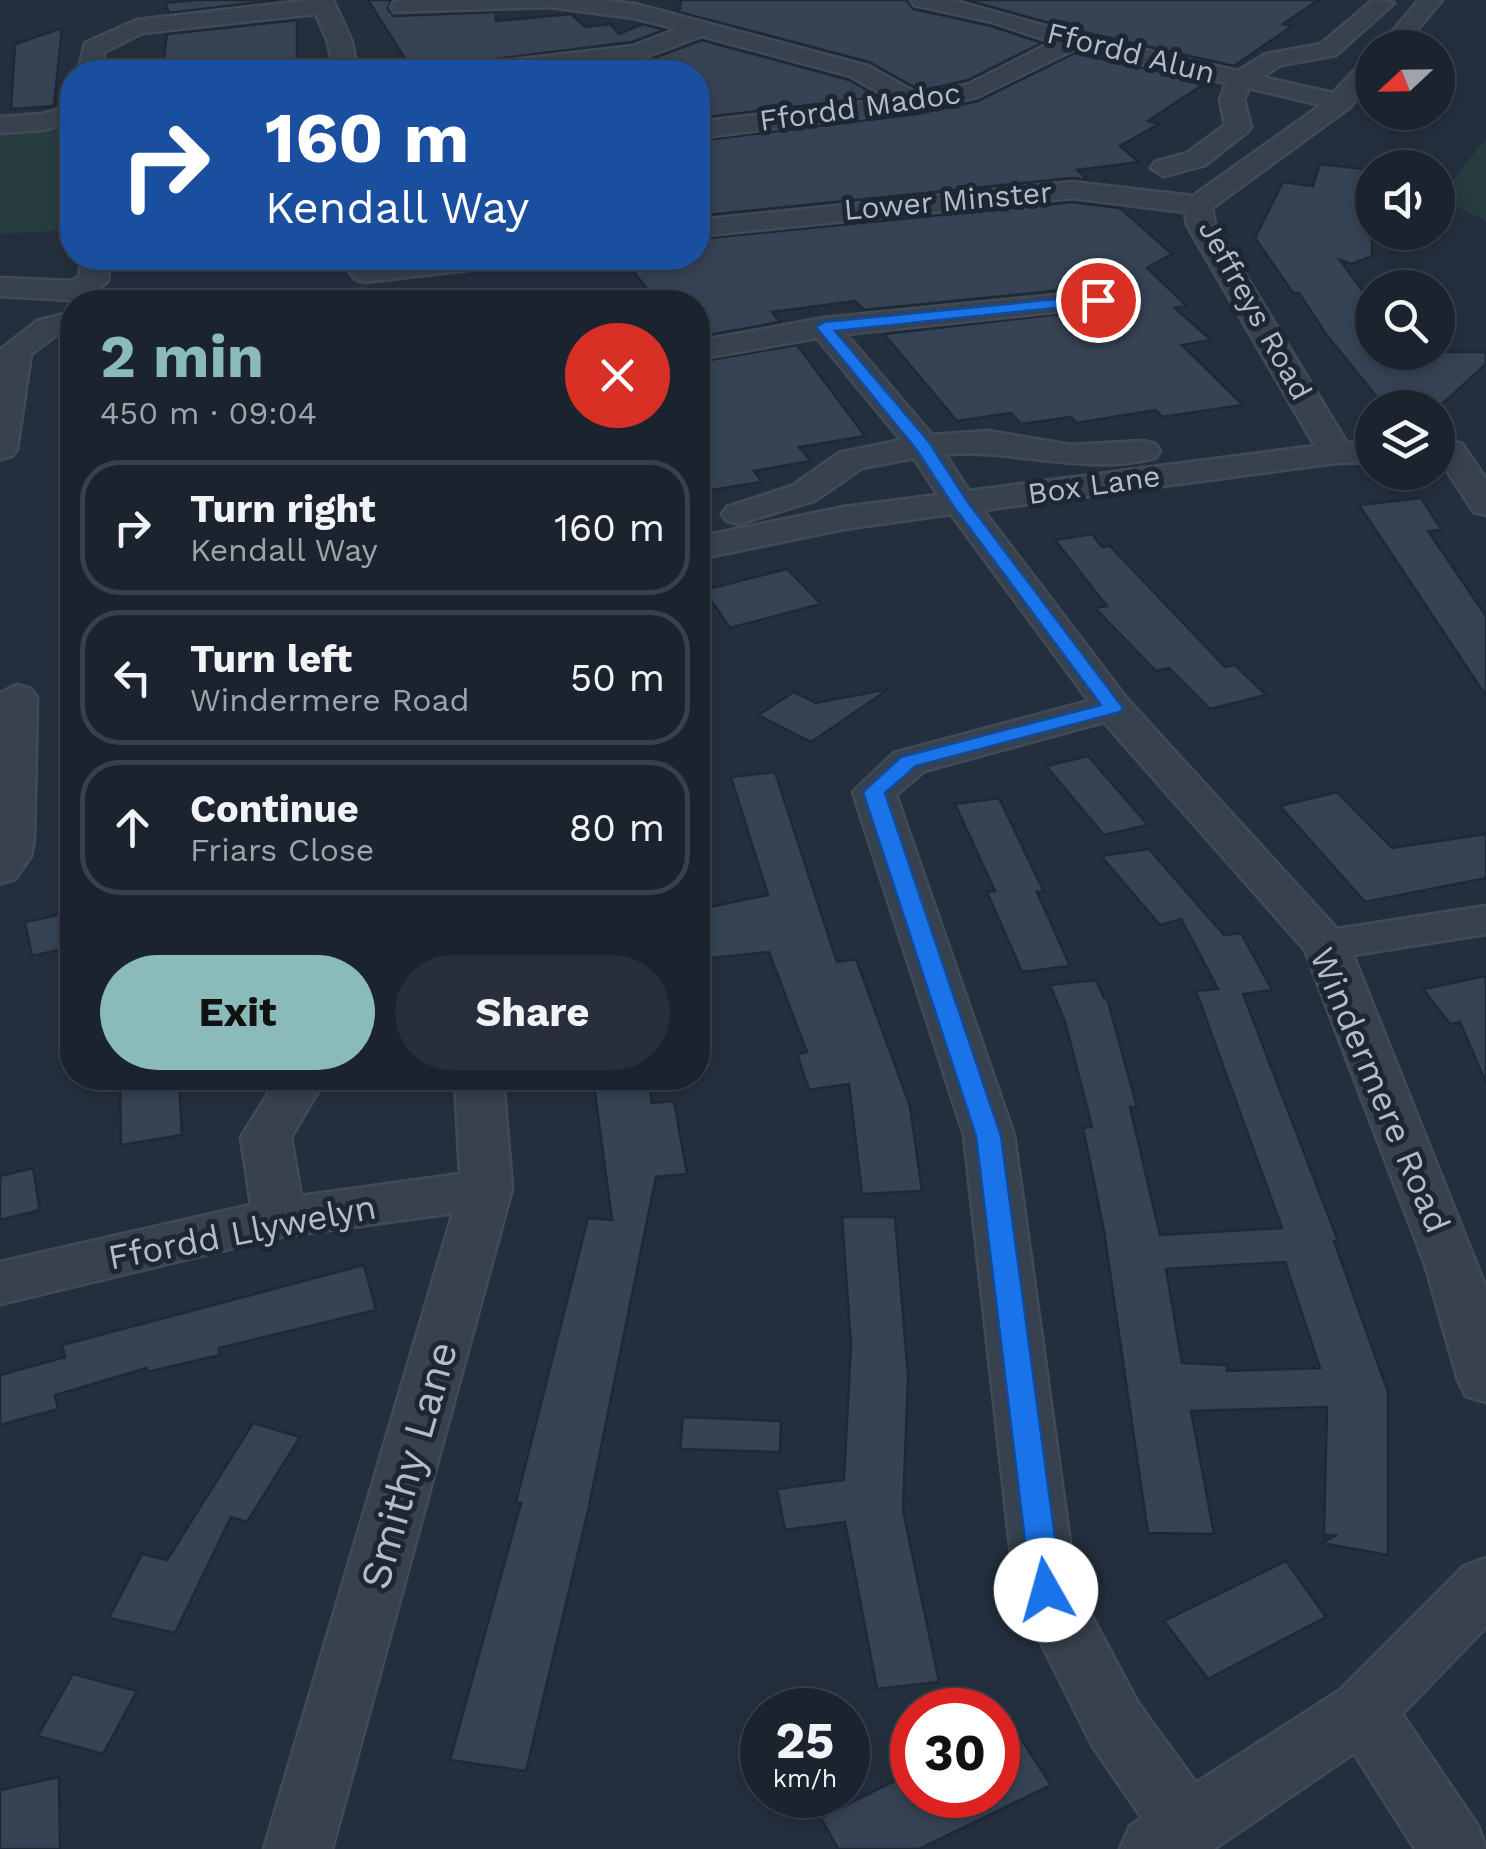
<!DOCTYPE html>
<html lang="en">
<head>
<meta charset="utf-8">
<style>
	:root { --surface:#1b232e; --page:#282f3a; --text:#f1f3f6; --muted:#a0a4aa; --line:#39404a; --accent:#8bbbb9 }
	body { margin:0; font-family:"Work Sans",sans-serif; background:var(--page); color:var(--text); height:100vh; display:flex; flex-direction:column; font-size:38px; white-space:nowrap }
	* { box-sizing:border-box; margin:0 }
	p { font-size:32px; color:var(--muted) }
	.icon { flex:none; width:55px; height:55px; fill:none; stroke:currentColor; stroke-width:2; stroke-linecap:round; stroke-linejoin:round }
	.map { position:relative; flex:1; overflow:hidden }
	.details { position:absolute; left:60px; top:290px; width:650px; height:800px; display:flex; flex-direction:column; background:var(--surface); border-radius:40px; box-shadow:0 5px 15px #0003,0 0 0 2px var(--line) }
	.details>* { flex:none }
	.hud { position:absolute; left:60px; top:60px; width:650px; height:210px; border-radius:40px; box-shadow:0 5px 15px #0003,0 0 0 2px var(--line); background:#1a4fa0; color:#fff; overflow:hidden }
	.needle { width:65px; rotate:248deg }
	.tools { position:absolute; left:1355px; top:30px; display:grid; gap:20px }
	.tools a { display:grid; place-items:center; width:100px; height:100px; border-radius:50%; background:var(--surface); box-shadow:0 5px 15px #0003,0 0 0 2px var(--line); font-size:50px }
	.speed { position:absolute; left:740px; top:1688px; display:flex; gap:20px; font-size:50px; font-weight:700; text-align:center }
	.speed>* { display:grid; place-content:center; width:130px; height:130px; border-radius:50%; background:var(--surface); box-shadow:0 5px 15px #0003,0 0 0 2px var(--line); line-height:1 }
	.speed small { font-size:25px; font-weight:400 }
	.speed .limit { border:15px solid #d22; background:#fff; color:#111 }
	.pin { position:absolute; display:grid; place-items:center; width:85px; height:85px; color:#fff; margin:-42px; border:5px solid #fff; border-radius:50%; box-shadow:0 2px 10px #0007 }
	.me { position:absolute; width:110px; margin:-55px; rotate:353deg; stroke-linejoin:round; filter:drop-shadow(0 0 8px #0008) }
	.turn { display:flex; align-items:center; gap:35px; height:210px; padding:0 40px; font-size:45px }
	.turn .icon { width:130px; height:130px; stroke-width:2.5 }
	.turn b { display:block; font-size:70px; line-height:85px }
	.round { display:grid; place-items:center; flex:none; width:105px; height:105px; border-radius:52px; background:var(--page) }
	.head { display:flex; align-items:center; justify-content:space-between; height:170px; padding:0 40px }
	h1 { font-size:60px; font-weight:700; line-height:75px; color:var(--accent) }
	.cta { display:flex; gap:20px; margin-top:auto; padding:20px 40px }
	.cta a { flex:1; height:115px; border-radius:60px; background:var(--accent); color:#111; font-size:40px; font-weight:700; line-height:115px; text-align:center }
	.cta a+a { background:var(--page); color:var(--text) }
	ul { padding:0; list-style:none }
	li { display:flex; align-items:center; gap:30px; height:135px; margin:0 20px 15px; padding:0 20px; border:5px solid var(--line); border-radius:40px }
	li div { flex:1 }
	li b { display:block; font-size:38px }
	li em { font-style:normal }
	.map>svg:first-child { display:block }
	.green { fill:#263c3f }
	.building { fill:#364354; stroke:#1f2835; stroke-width:2.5; fill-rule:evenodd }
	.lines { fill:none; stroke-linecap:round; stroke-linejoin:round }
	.minor-casing { stroke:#414a57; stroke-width:5 }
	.minor { fill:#38414e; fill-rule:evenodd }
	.route { fill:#1a73e8; stroke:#114b97; stroke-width:2.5 }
	.labels { text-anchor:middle; stroke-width:10; stroke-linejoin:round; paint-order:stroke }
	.far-street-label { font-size:30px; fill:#b4bcc9; stroke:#1d2633 }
	.street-label { font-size:35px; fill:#b4bcc9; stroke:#1d2633 }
	.near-street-label { font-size:42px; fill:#b4bcc9; stroke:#1d2633 }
</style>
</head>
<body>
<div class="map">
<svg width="1486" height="1849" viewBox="0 0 1486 1849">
	<rect width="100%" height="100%" fill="#242f3e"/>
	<g class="green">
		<polygon points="72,124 68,230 0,234 0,131"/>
		<polygon points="1486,138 1486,221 1438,197 1449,196 1444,191"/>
	</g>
	<g class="building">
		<polygon points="197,0 278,0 169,13 165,3"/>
		<polygon points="368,0 391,0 388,9 394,16 496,12 496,21 571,14 585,27 610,24 619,34 643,24 665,30 632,42 455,64 453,61 409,65"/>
		<polygon points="681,0 907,0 913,9 991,26 1042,43 968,80 921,91 869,62 675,11 680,9"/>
		<polygon points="966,0 1319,0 1283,24 1292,26 1234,66 1079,31"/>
		<polygon points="297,20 297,72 162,72 167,34"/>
		<polygon points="62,28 54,106 11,109 15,44"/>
		<polygon points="702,40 849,80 879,97 698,118 698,72 597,72 594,68 638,64"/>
		<polygon points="1075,53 1207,82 1148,121 1159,124 1120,146 1139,162 1077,170 1088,180 1072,178 698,216 698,141 917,114 978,101"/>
		<polygon points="1320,164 1372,170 1372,256 1352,264 1340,260 1372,304 1372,352 1486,352 1486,364 1438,408 1415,408 1376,396 1326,334 1299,293 1293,293 1255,238 1283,182 1313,186"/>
		<polygon points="1072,202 1120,208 1172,254 1147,268 1187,306 1175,308 1211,340 1182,345 1243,405 1162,417 1156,410 1076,423 1071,417 1021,424 1011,413 957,421 884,334 1112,308 1116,297 1103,283 1091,279 1079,282 1074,289 864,310 855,301 772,312 780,322 698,337 698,302 657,302 623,258 698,258 698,239"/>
		<polygon points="797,345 865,436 799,447 811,461 754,471 762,482 698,492 698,362"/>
		<polygon points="1421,498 1442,530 1428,531 1486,616 1486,696 1359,505"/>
		<polygon points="1092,534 1102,547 1110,546 1225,667 1235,665 1266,695 1210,709 1169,668 1156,671 1095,608 1107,606 1055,540"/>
		<polygon points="787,569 821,604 730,628 704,590"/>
		<polygon points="889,689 811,742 758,715 794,692 816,703"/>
		<polygon points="1088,756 1148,825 1104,835 1046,766"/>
		<polygon points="775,772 837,962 856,959 910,1106 922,1191 862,1194 849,1084 809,1090 797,1054 807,1052 769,952 710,958 700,909 768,895 731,777"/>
		<polygon points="1337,792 1392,848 1486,834 1486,878 1365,902 1280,806"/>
		<polygon points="999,798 1044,892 1037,892 1070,966 1022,972 987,892 995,891 955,804"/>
		<path d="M1149,849l75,86 17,-2 31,57 -29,4 95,247h-4l54,151v163l-66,-12 15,-8h-13l3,-128 -136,4 23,123 -66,-1 -44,-302 -21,-103 9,-1 -27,-105 -15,-37 46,-5 8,18h3l30,109h-7l30,128 122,-7 -86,-237 22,-2 -37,-70 -21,6 -59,-69zM1285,1262l35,106 -93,3v-6l-45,-2 -16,-94z"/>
		<polygon points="72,912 72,947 32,956 25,922"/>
		<polygon points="1486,976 1486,1083 1460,1022 1450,1024 1423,989"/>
		<polygon points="162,1078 179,1078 182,1135 121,1145 120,1084"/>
		<polygon points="593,1078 648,1078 652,1103 674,1101 687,1174 656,1177 588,1511 526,1771 450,1760 521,1503 516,1502 588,1218 612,1220"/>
		<polygon points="33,1168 40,1210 0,1220 0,1176"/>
		<polygon points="842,1217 895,1217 908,1376 903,1510 939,1682 877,1689 845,1522 785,1530 777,1489 844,1480 851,1344"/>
		<polygon points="364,1265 376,1310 219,1348 220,1355 147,1372 147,1368 55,1395 58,1409 0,1425 0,1375 65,1357 62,1345"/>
		<polygon points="683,1417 781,1421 780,1452 680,1449"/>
		<polygon points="253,1423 300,1437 247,1522 231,1517 175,1633 109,1618 142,1554 167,1560"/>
		<polygon points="1286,1561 1326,1617 1208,1679 1164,1621"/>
		<polygon points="73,1674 137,1691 103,1754 38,1736"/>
		<polygon points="998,1704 1051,1785 919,1849 838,1849 821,1818 912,1772 912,1795 998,1795"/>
		<polygon points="59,1777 60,1849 0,1849 0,1790"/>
	</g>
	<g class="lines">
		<g class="minor-casing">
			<g id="minor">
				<polygon points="311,0 333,0 352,42 358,72 334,72 328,42 316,14 142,33 104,52 102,72 78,72 85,43 137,20"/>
				<path d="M404,0h198l33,4 233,62 52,29 49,-11 83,-42 -60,-20 -78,-17 -3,-5h41l126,35 160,36 28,-17 55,-10 52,-44 21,3 -58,52 -55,10 -19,12 71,16 30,-32 9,-2v21l-22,27 -138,101 3,17 132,218 25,-1v20l-36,1 -353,47 144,189 210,230 149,-23v28l-133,21 133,333v114l-20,-6 -8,-16 -33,-116 -120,-314 -201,-228 -180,49 -28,24 118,340 62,452 62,116 58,80 144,-93 124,-124 22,-8v69l-84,87 76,112 8,23h-71l-61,-96 -140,96h-94l10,-23 12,-8 -50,-73 -77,-155 -51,-455 -111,-343 41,-39 195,-52 -138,-187 -107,15 -146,30v-22l146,-30 94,-12 -24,-37 -52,10 -46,32 -77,24 -12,-3 -5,-7 5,-7 65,-21 47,-33 62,-13 -84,-102 -119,21v-18l126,-23 252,-25 4,-7 10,-3 10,3 13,14 -4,6 -263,28 86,101 56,-4 83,14 72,-4 12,3 5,7 -5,7c-70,18 -139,-9 -210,-4l24,37 346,-45 -128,-221 -2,-13 -113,-14 -374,38v-16l374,-38 121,14 128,-91 -72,-17 -5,12 7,27 -4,5 -42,33 -41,11 -13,-8 4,-6 32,-9 38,-28 -5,-25 6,-17 -151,-34 -98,48 -60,13 -219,28v-16l193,-23 -41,-23 -148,-40 -65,24 -109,12h-72l12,-7 165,-19 44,-17 -43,-11 -85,-11 -155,5 -3,-5 3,-5z"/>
				<polygon points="1419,0 1442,0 1402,48 1378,48"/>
				<polygon points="72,106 72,122 43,130 0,133 0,117 42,114"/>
				<polygon points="82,258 110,258 108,281 96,291 108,302 0,296 0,278 70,281 79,277"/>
				<polygon points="423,258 507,258 503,264 493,267 365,282 355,279 350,273 355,267"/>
				<polygon points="365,290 376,293 380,299 377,302 272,302 276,296 287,293"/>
				<polygon points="72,312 72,330 59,333 31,354 17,449 12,456 0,459 0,350 37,321"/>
				<polygon points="1450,441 1462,444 1486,479 1486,515 1474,512 1438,457 1438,444"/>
				<polygon points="17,685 31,689 37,697 34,839 31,856 15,879 0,883 0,693"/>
				<polygon points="278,1078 326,1078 291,1137 301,1196 460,1174 455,1078 503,1078 512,1189 332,1849 264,1849 453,1213 279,1237 0,1304 0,1262 251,1205 241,1137"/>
			</g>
		</g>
		<use href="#minor" class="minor"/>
	</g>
	<polygon class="route" points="1098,295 1103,297 1103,303 835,331 929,442 967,501 1123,708 1120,712 916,766 885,793 1001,1136 1062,1590 1057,1600 1046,1604 1035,1600 1031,1590 976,1136 863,792 901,757 1101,705 954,507 916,449 816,327 824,322"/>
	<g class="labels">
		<g class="far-street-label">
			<text transform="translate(1131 53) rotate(14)" y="10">Ffordd Alun</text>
			<text transform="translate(860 107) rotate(-8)" y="10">Ffordd Madoc</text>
			<text transform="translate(948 201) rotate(-5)" y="10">Lower Minster</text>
			<text transform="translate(1255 310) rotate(61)" y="10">Jeffreys Road</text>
			<text transform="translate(1094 485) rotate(-8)" y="10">Box Lane</text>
		</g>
		<g class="street-label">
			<text transform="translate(1380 1090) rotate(67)" y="12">Windermere Road</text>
			<text transform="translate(242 1232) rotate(-11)" y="12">Ffordd Llywelyn</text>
		</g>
		<g class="near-street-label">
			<text transform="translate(408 1465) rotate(-74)" y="15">Smithy Lane</text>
		</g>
	</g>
</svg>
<div class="tools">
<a><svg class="needle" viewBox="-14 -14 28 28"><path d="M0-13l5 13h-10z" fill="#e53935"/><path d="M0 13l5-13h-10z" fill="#a0a4aa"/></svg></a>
<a><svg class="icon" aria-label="sound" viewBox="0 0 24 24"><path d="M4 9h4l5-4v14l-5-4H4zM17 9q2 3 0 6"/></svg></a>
<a><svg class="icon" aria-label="search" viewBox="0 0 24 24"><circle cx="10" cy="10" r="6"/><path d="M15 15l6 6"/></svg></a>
<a><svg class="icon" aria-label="layers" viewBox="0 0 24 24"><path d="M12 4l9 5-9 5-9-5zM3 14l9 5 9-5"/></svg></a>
</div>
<div class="speed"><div>25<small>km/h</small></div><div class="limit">30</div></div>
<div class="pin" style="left:1098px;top:300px;background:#d93025"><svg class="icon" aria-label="arrive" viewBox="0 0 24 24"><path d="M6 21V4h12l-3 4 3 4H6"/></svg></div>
<svg class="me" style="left:1046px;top:1590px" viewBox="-20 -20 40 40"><circle r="19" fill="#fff"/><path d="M0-13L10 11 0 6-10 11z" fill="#1a73e8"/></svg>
<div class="hud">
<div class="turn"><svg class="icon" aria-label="right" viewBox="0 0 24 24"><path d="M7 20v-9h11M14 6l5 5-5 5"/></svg><div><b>160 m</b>Kendall Way</div></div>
</div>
<section class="details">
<div class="head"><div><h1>2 min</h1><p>450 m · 09:04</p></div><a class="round" style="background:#d93025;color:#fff"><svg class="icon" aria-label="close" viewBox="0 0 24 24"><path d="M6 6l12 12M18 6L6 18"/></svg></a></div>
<ul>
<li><svg class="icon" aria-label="right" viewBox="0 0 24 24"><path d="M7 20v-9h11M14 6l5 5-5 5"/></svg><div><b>Turn right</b><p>Kendall Way</p></div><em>160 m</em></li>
<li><svg class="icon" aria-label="left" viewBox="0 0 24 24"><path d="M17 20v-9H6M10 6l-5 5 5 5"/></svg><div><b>Turn left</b><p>Windermere Road</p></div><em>50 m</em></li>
<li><svg class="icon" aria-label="ahead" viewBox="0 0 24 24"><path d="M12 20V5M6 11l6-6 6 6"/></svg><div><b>Continue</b><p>Friars Close</p></div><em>80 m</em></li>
</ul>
<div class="cta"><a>Exit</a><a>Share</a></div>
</section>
</div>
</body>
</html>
